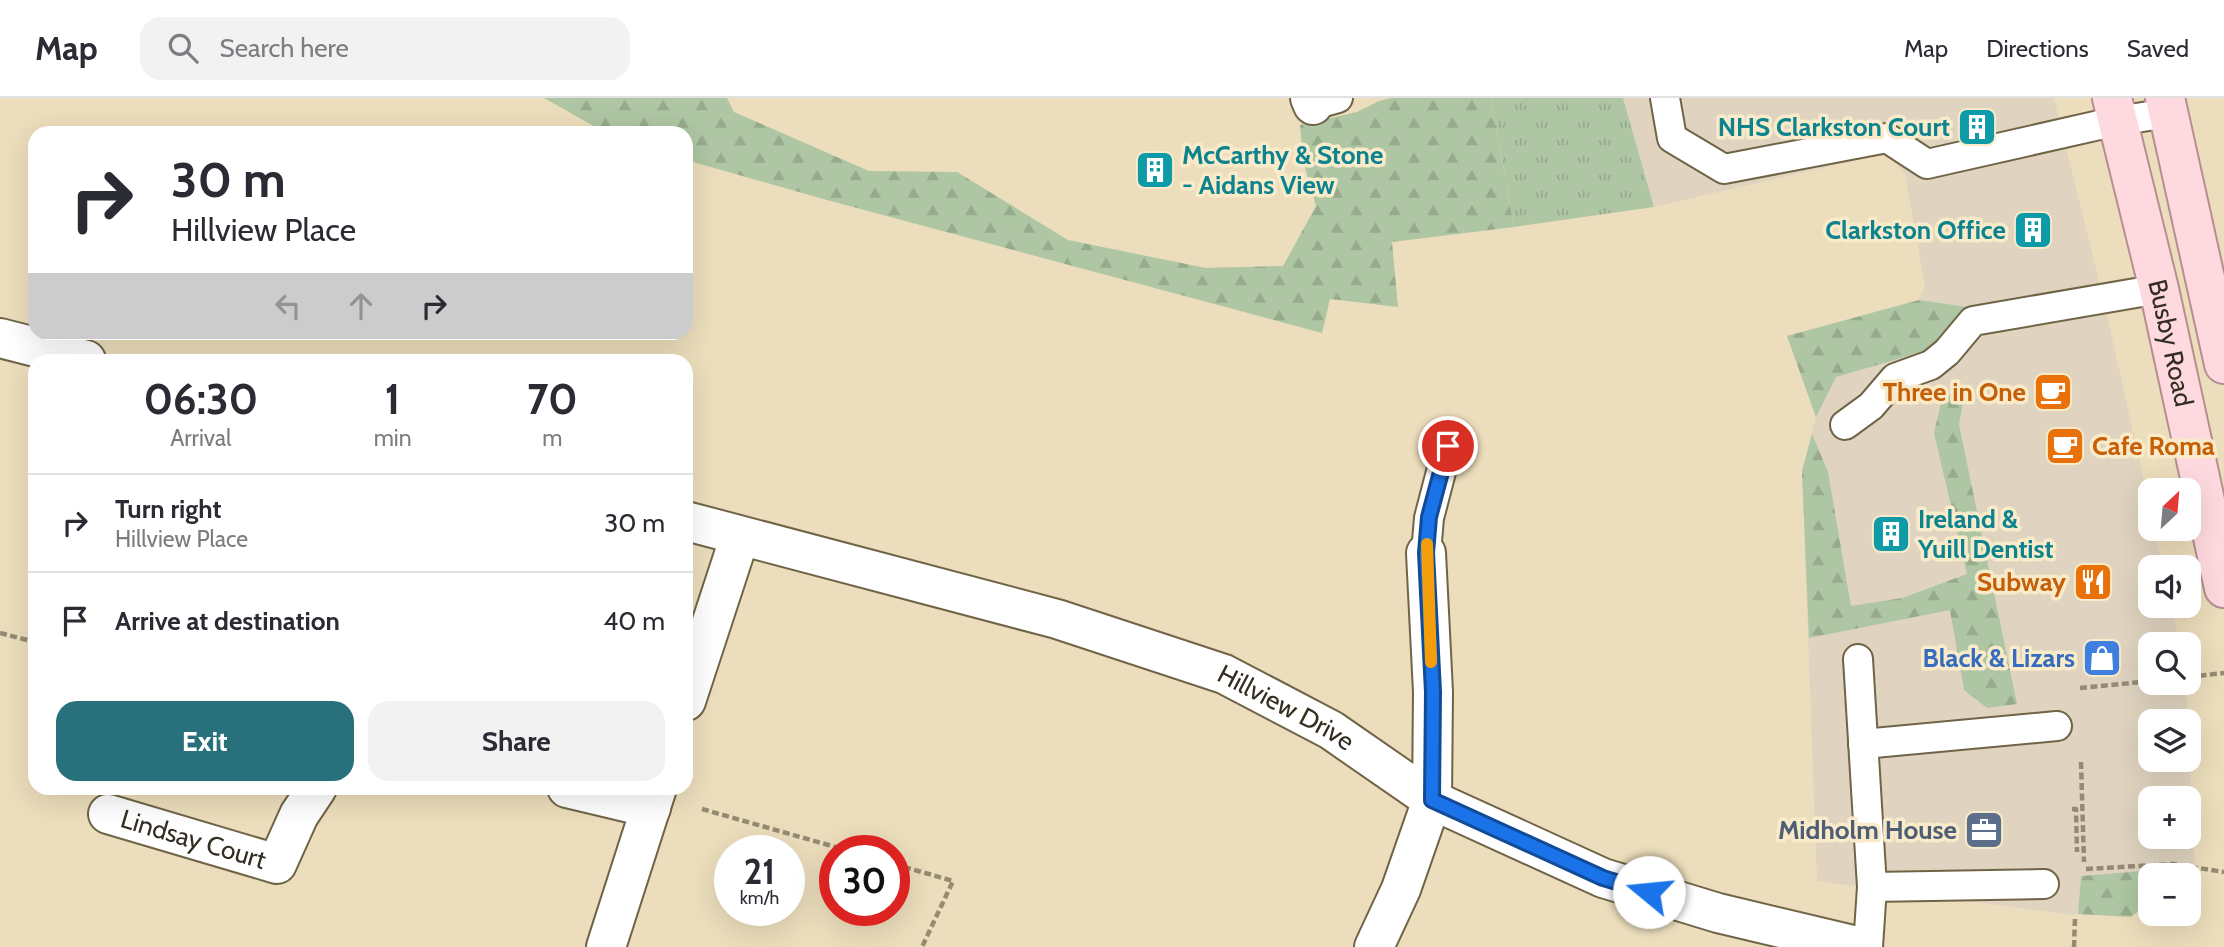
<!DOCTYPE html>
<html lang="en">
<head>
<meta charset="utf-8">
<style>
	:root { --surface:#fff; --page:#f2f2f3; --text:#2b2b33; --muted:#7c7c81; --line:#e1e1e2; --accent:#28707b }
	body { margin:0; font-family:Cabin,sans-serif; background:var(--page); color:var(--text); height:100vh; display:flex; flex-direction:column; font-size:26px; white-space:nowrap }
	* { box-sizing:border-box; margin:0 }
	p { font-size:23px; color:var(--muted) }
	.icon { flex:none; width:38px; height:38px; fill:none; stroke:currentColor; stroke-width:2; stroke-linecap:round; stroke-linejoin:round }
	.map { position:relative; flex:1; overflow:hidden }
	.details { position:absolute; left:28px; top:256px; width:665px; height:441px; display:flex; flex-direction:column; background:var(--surface); border-radius:21px; box-shadow:0 7px 28px #0002 }
	.details>* { flex:none }
	.hud { position:absolute; left:28px; top:28px; width:665px; height:214px; border-radius:21px; box-shadow:0 7px 28px #0002; background:#fff; color:var(--text); overflow:hidden }
	.needle { width:46px; rotate:26deg }
	.controls { position:absolute; left:2138px; top:380px; display:grid; gap:14px }
	.controls a { display:grid; place-items:center; width:63px; height:63px; border-radius:14px; background:var(--surface); box-shadow:0 7px 28px #0002; font-size:35px }
	.speed { position:absolute; left:714px; top:737px; display:flex; gap:14px; font-size:35px; font-weight:700; text-align:center }
	.speed>* { display:grid; place-content:center; width:91px; height:91px; border-radius:50%; background:var(--surface); box-shadow:0 7px 28px #0002; line-height:1 }
	.speed small { font-size:18px; font-weight:400 }
	.speed .limit { border:10px solid #d22; background:#fff; color:#111 }
	.pin { position:absolute; display:grid; place-items:center; width:60px; height:60px; color:#fff; margin:-30px; border:4px solid #fff; border-radius:50%; box-shadow:0 2px 7px #0007 }
	.me { position:absolute; width:77px; margin:-38px; rotate:287deg; stroke-linejoin:round; filter:drop-shadow(0 0 5px #0008) }
	.turn { display:flex; align-items:center; gap:24px; height:147px; padding:0 28px; font-size:32px }
	.turn .icon { width:91px; height:91px; stroke-width:2.5 }
	.turn b { display:block; font-size:49px; line-height:60px }
	.lanes { display:flex; align-items:center; height:66px; padding:0 28px; background:#0003; justify-content:center; gap:35px; direction:ltr }
	.lanes .off { opacity:.35 }
	.eta { display:flex; justify-content:space-evenly; align-items:center; height:119px; text-align:center }
	.eta b { font-size:42px; font-weight:700; line-height:49px }
	.action { display:flex; gap:14px; margin-top:auto; padding:14px 28px }
	.action a { flex:1; height:80px; border-radius:21px; background:var(--accent); color:#fff; font-size:28px; font-weight:700; line-height:80px; text-align:center }
	.action a+a { background:var(--page); color:var(--text) }
	ul { padding:0; list-style:none }
	li { display:flex; align-items:center; gap:21px; height:98px; padding:0 28px; border-top:2px solid var(--line) }
	li div { flex:1 }
	li b { display:block; font-size:26px }
	li em { font-style:normal }
	header { display:flex; align-items:center; gap:42px; box-sizing:border-box; height:98px; padding:0 35px; background:var(--surface); border-bottom:2px solid var(--line) }
	header strong { font-size:33px }
	nav { display:flex; gap:38px; margin-inline-start:auto; font-size:24px }
	.search { width:490px; height:63px; background:var(--page); display:flex; align-items:center; gap:18px; box-sizing:border-box; padding:0 24px; border-radius:21px; color:var(--muted); font-size:26px }
	.map>svg:first-child { display:block }
	.commercial { fill:#e0d4c0; fill-rule:evenodd }
	.grass { fill:url(#grass-tufts) }
	.forest { fill:url(#forest-firs) }
	.lines { fill:none; stroke-linecap:round; stroke-linejoin:round }
	.service-casing { stroke:#706446; stroke-width:32 }
	.minor-casing { stroke:#706446; stroke-width:42 }
	.primary-casing { stroke:#b78e90; stroke-width:42 }
	.path { stroke:#958b73; stroke-width:4.5; stroke-dasharray:7 3.5; stroke-linecap:butt }
	.service { stroke:#fff; stroke-width:28 }
	.minor { stroke:#fff; stroke-width:38 }
	.primary { stroke:#fedae0; stroke-width:38 }
	.route-casing { stroke:#114b97; stroke-width:18 }
	.route { stroke:#1a73e8; stroke-width:12 }
	.slow { stroke:#f59e0b; stroke-width:12 }
	.labels { text-anchor:middle; stroke-width:7; stroke-linejoin:round; paint-order:stroke }
	.culture-label { font-size:26px; font-weight:bold; fill:#0d838f; stroke:#f9ebc9; text-anchor:end }
	.street-label { font-size:26px; fill:#342e21; stroke:#f9ebc9 }
	.food-label { font-size:26px; font-weight:bold; fill:#c56008; stroke:#f9ebc9; text-anchor:end }
	.shop-label { font-size:26px; font-weight:bold; fill:#366cbe; stroke:#f9ebc9; text-anchor:end }
	.service-label { font-size:26px; font-weight:bold; fill:#4e5e75; stroke:#f9ebc9; text-anchor:end }
</style>
</head>
<body>
<header>
<strong>Map</strong>
<div class="search"><svg class="icon" aria-label="search" viewBox="0 0 24 24"><circle cx="10" cy="10" r="6"/><path d="M15 15l6 6"/></svg>Search here</div>
<nav><a>Map</a><a>Directions</a><a>Saved</a></nav>
</header>
<div class="map">
<svg width="2224" height="849" viewBox="0 0 2224 849">
	<defs>
		<pattern id="grass-tufts" width="24" height="20" patternUnits="userSpaceOnUse" patternTransform="scale(1.75)"><rect width="24" height="20" fill="#aec6a3"/><path d="M3 7l-1-3M5 7V3M7 7l1-3M15 17l-1-3M17 17v-4M19 17l1-3" fill="none" stroke="#96aa8c"/></pattern>
		<pattern id="forest-firs" width="22" height="20" patternUnits="userSpaceOnUse" patternTransform="scale(1.75)"><rect width="22" height="20" fill="#aec6a3"/><path d="M5 1l3.5 6h-7zM16 11l3.5 6h-7z" fill="#96aa8c"/></pattern>
	</defs>
	<rect width="100%" height="100%" fill="#ecdebc"/>
	<path class="commercial" d="M1623,0h431l52,212 45,202v16l3,1 9,38h-12v39h20l9,38h-29v38l35,1 2,38h-37v39h38v-8l6,116 -114,8 -3,38 -7,1 -254,-34 -15,-410 14,-54 -29,-81 132,-36 6,-14 -20,-112 -18,-21 -233,54zM2151,700h38v38h-38z"/>
	<polygon class="grass" points="1491,0 1623,0 1654,109 1514,129"/>
	<g class="forest">
		<polygon points="544,0 727,0 734,14 869,73 957,74 1068,142 1206,170 1283,168 1316,108 1303,62 1300,27 1357,14 1379,3 1391,0 1491,0 1514,129 1392,144 1398,209 1330,201 1322,235 827,102 686,62 686,35 606,35"/>
		<polygon points="1919,202 1967,209 1929,252 1836,279 1816,319 1787,238"/>
		<polygon points="1966,286 1959,327 2017,606 1987,610 1964,592 1950,512 1809,540 1802,373 1812,336 1828,374 1851,508 1902,500 1967,476 1934,335 1942,301"/>
		<polygon points="2167,771 2167,777 2151,777 2151,803 2131,819 2078,816 2081,778"/>
	</g>
	<g class="lines">
		<g class="service-casing">
			<g id="service">
				<polyline points="1665,0 1672,40 1724,71 1887,40 1927,66 2117,23 2168,15"/>
				<polyline points="1313,7 1338,0"/>
				<polyline points="1845,327 1871,308 1895,280 1931,267 1947,254 1973,223 2159,191"/>
				<polyline points="1426,455 1429,420 1448,347"/>
				<polyline points="1858,561 1872,789 1868,849"/>
				<polyline points="1863,646 2057,628"/>
				<polyline points="1872,789 2044,786"/>
			</g>
		</g>
		<g class="minor-casing">
			<g id="minor">
				<polyline points="1310,0 1313,7"/>
				<polyline points="0,240 86,262"/>
				<path id="s1" d="M686,423l371,98 167,55 107,56 101,70 171,78 115,35 143,34"/>
				<polyline points="686,603 740,438"/>
				<polyline points="567,690 651,710"/>
				<path id="s2" d="M108,716l169,50 22,-49 18,-27"/>
				<polyline points="606,849 657,690"/>
				<polyline points="1374,849 1401,791 1432,702 1433,594 1426,455"/>
			</g>
		</g>
		<g class="primary-casing">
			<g id="primary">
				<path id="s3" d="M2112,0l47,191 65,299"/>
				<polyline points="2165,0 2224,266"/>
			</g>
		</g>
		<g class="path">
			<polyline points="0,535 35,544"/>
			<polyline points="2189,579 2224,575"/>
			<polyline points="2080,590 2151,583"/>
			<polyline points="2081,664 2084,764"/>
			<polyline points="702,711 846,752"/>
			<polyline points="2072,711 2076,711 2077,754"/>
			<polyline points="894,766 953,783 922,849"/>
			<polyline points="2086,771 2173,766 2224,774"/>
			<polyline points="2074,849 2075,819"/>
		</g>
		<use href="#service" class="service"/>
		<use href="#minor" class="minor"/>
		<use href="#primary" class="primary"/>
	</g>
	<g class="lines">
		<g class="route-casing">
			<polyline id="route" points="1448,348 1429,419 1426,455 1433,594 1432,702 1603,780 1649,794"/>
		</g>
		<use href="#route" class="route"/>
		<polyline class="slow" points="1427,446 1431,564"/>
	</g>
	<defs>
		<g id="building-square" transform="scale(2.0125)"><rect x="-9" y="-9" width="18" height="18" rx="4" fill="#0f9aa8" stroke="#f9ebc9"/><path d="M-4-6H4V6H1V3H-1V6H-4ZM-2.5-4.3h1.7v1.8h-1.7ZM.8-4.3h1.7v1.8H.8ZM-2.5-1h1.7V.8h-1.7ZM.8-1h1.7V.8H.8Z" fill="#fff"/></g>
		<g id="cafe-square" transform="scale(2.0125)"><rect x="-9" y="-9" width="18" height="18" rx="4" fill="#e8710a" stroke="#f9ebc9"/><path d="M-5.5-4.5H6V0H3Q3 3.5 0 3.5H-2.5Q-5.5 3.5-5.5 0ZM3-3.2v2h1.7v-2ZM-6 4.5H4V6H-6Z" fill="#fff"/></g>
		<g id="restaurant-square" transform="scale(2.0125)"><rect x="-9" y="-9" width="18" height="18" rx="4" fill="#e8710a" stroke="#f9ebc9"/><path d="M-5-6h1v4h1v-4h1v4h1v-4h1v5L-1.5 .5V6h-2V.5L-5-1ZM5-6V6H3V1.5H1.5Q1.5-4 5-6Z" fill="#fff"/></g>
		<g id="shop-square" transform="scale(2.0125)"><rect x="-9" y="-9" width="18" height="18" rx="4" fill="#3f7fe0" stroke="#f9ebc9"/><path d="M-5-2.5h2.3a2.7 3.5 0 0 1 5.4 0H5L5.5 6h-11ZM-1.5-2.5h3a1.5 2.3 0 0 0-3 0Z" fill="#fff"/></g>
		<g id="office-square" transform="scale(2.0125)"><rect x="-9" y="-9" width="18" height="18" rx="4" fill="#5c6f8a" stroke="#f9ebc9"/><path d="M-6-3h4V-5.5h4V-3h4V5H-6ZM-1-4.5V-3h2v-1.5ZM-6 0V1H6V0Z" fill="#fff"/></g>
	</defs>
	<g fill-rule="evenodd">
		<use href="#building-square" x="1977" y="29"/>
		<use href="#building-square" x="1155" y="72"/>
		<use href="#building-square" x="2033" y="132"/>
		<use href="#cafe-square" x="2053" y="294"/>
		<use href="#cafe-square" x="2065" y="348"/>
		<use href="#building-square" x="1891" y="436"/>
		<use href="#restaurant-square" x="2093" y="484"/>
		<use href="#shop-square" x="2102" y="560"/>
		<use href="#office-square" x="1984" y="732"/>
	</g>
	<g class="labels">
		<g class="culture-label">
			<text x="1950" y="38">NHS Clarkston Court</text>
			<text x="1182" y="66" text-anchor="start">McCarthy &amp; Stone<tspan x="1182" dy="30">- Aidans View</tspan></text>
			<text x="2006" y="141">Clarkston Office</text>
			<text x="1918" y="430" text-anchor="start">Ireland &amp;<tspan x="1918" dy="30">Yuill Dentist</tspan></text>
		</g>
		<g class="street-label">
			<text dy="9" stroke="none"><textPath href="#s3" startOffset="252">Busby Road</textPath></text>
			<text dy="9" stroke="none"><textPath href="#s1" startOffset="630">Hillview Drive</textPath></text>
			<text dy="9" stroke="none"><textPath href="#s2" startOffset="89">Lindsay Court</textPath></text>
		</g>
		<g class="food-label">
			<text x="2026" y="303">Three in One</text>
			<text x="2092" y="357" text-anchor="start">Cafe Roma</text>
			<text x="2066" y="493">Subway</text>
		</g>
		<g class="shop-label">
			<text x="2075" y="569">Black &amp; Lizars</text>
		</g>
		<g class="service-label">
			<text x="1957" y="741">Midholm House</text>
		</g>
	</g>
</svg>
<div class="controls">
<a><svg class="needle" viewBox="-14 -14 28 28"><path d="M0-13l5 13h-10z" fill="#e53935"/><path d="M0 13l5-13h-10z" fill="#7c7c81"/></svg></a>
<a><svg class="icon" aria-label="sound" viewBox="0 0 24 24"><path d="M4 9h4l5-4v14l-5-4H4zM17 9q2 3 0 6"/></svg></a>
<a><svg class="icon" aria-label="search" viewBox="0 0 24 24"><circle cx="10" cy="10" r="6"/><path d="M15 15l6 6"/></svg></a>
<a><svg class="icon" aria-label="layers" viewBox="0 0 24 24"><path d="M12 4l9 5-9 5-9-5zM3 14l9 5 9-5"/></svg></a>
<a>+</a>
<a>−</a>
</div>
<div class="speed"><div>21<small>km/h</small></div><div class="limit">30</div></div>
<div class="pin" style="left:1448px;top:348px;background:#d93025"><svg class="icon" aria-label="arrive" viewBox="0 0 24 24"><path d="M6 21V4h12l-3 4 3 4H6"/></svg></div>
<svg class="me" style="left:1649px;top:794px" viewBox="-20 -20 40 40"><circle r="19" fill="#fff"/><path d="M0-13L10 11 0 6-10 11z" fill="#1a73e8"/></svg>
<div class="hud">
<div class="turn"><svg class="icon" aria-label="right" viewBox="0 0 24 24"><path d="M7 20v-9h11M14 6l5 5-5 5"/></svg><div><b>30 m</b>Hillview Place</div></div>
<div class="lanes"><svg class="icon off" aria-label="left" viewBox="0 0 24 24"><path d="M17 20v-9H6M10 6l-5 5 5 5"/></svg><svg class="icon off" aria-label="ahead" viewBox="0 0 24 24"><path d="M12 20V5M6 11l6-6 6 6"/></svg><svg class="icon" aria-label="right" viewBox="0 0 24 24"><path d="M7 20v-9h11M14 6l5 5-5 5"/></svg></div>
</div>
<section class="details">
<div class="eta">
<div><b>06:30</b><p>Arrival</p></div>
<div><b>1</b><p>min</p></div>
<div><b>70</b><p>m</p></div>
</div>
<ul>
<li><svg class="icon" aria-label="right" viewBox="0 0 24 24"><path d="M7 20v-9h11M14 6l5 5-5 5"/></svg><div><b>Turn right</b><p>Hillview Place</p></div><em>30 m</em></li>
<li><svg class="icon" aria-label="arrive" viewBox="0 0 24 24"><path d="M6 21V4h12l-3 4 3 4H6"/></svg><div><b>Arrive at destination</b></div><em>40 m</em></li>
</ul>
<div class="action"><a>Exit</a><a>Share</a></div>
</section>
</div>
</body>
</html>
